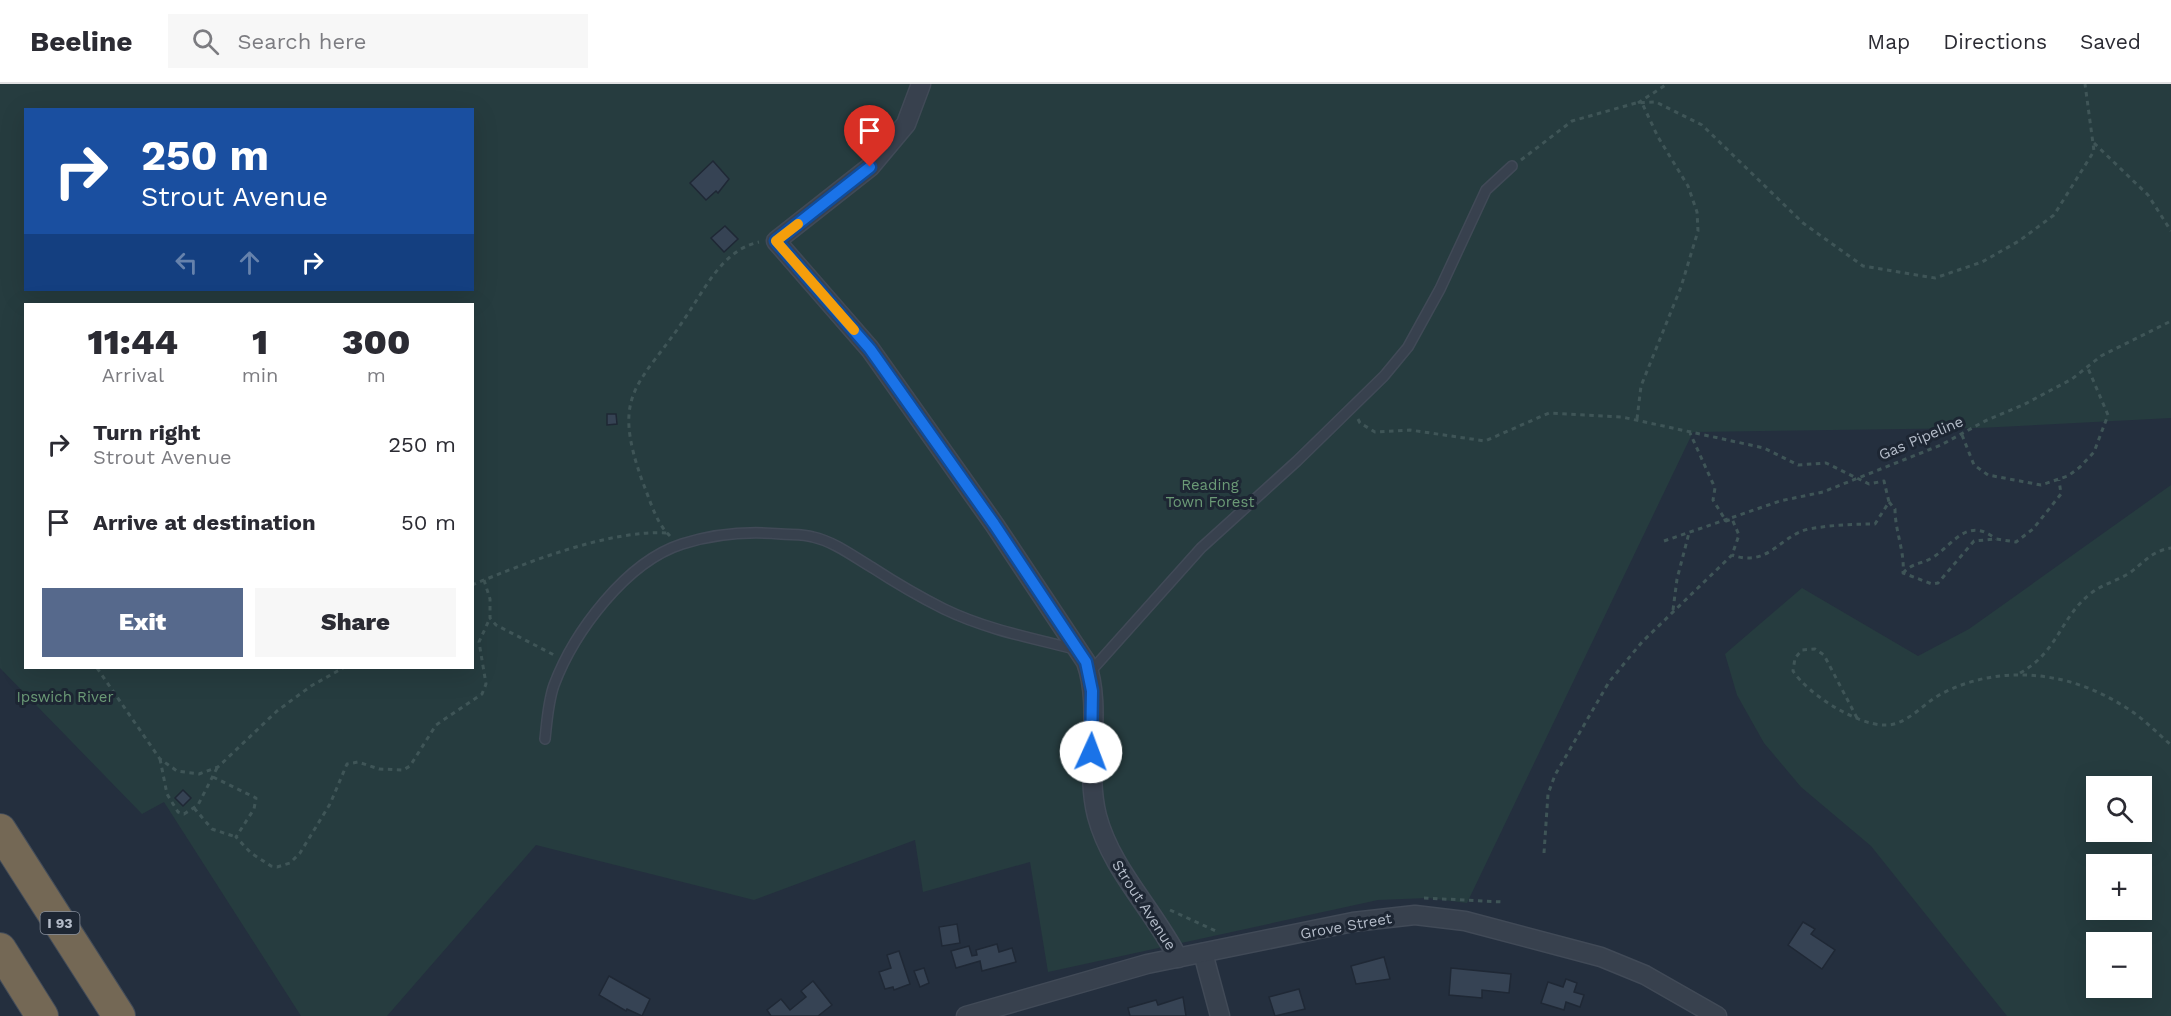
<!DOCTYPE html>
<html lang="en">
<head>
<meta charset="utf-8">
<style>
	:root { --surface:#fff; --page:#f7f7f7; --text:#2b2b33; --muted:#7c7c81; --line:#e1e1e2; --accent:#56698c }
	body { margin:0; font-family:"Work Sans",sans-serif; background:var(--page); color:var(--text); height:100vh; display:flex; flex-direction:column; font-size:22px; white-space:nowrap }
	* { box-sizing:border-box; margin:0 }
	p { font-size:20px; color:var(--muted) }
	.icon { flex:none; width:33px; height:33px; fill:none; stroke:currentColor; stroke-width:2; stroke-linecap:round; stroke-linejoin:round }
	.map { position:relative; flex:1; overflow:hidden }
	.details { position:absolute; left:24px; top:219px; width:450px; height:366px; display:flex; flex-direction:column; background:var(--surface); border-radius:0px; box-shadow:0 6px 24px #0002 }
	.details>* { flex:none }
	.top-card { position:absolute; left:24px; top:24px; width:450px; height:183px; border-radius:0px; box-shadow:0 6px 24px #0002; background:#1a4fa0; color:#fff; overflow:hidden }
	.fabs { position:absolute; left:2086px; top:692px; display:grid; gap:12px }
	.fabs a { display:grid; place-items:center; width:66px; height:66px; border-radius:0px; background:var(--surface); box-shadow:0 6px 24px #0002; font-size:30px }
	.pin { position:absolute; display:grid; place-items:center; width:51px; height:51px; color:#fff; margin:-62px -26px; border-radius:50% 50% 50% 0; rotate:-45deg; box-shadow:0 0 6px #0007 }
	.pin .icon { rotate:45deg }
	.me { position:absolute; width:66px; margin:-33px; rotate:2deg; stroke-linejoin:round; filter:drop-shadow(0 0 4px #0008) }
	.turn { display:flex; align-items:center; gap:21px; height:126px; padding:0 18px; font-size:27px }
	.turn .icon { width:78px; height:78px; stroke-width:2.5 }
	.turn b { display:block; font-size:42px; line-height:51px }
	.lanes { display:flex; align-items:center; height:57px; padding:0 18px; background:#0003; justify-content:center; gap:30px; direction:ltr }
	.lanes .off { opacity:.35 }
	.eta { display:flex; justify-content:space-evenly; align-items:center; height:102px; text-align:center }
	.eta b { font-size:36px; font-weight:800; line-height:42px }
	.cta { display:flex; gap:12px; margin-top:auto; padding:12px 18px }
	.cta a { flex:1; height:69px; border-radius:0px; background:var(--accent); color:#fff; font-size:24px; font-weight:800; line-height:69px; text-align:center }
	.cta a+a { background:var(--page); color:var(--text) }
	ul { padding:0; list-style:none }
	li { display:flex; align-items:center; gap:18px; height:78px; padding:0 18px }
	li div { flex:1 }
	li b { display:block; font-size:22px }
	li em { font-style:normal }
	header { display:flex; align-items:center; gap:36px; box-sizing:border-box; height:84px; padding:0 30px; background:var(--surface); border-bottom:2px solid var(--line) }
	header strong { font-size:28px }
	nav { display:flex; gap:33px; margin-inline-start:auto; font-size:21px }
	.search { width:420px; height:54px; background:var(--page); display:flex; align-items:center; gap:15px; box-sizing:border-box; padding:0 21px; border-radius:0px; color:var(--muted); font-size:22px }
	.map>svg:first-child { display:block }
	.green { fill:#263c3f; fill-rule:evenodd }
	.building { fill:#364354; stroke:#1f2835; stroke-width:1.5 }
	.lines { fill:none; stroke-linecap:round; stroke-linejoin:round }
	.lane-casing { stroke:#414a57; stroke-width:12 }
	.street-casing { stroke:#414a57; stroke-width:21 }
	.highway-casing { stroke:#434c59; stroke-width:34 }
	.path { stroke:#3f5557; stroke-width:3; stroke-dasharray:4.5 4.5; stroke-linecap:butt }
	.lane { stroke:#38414e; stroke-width:9 }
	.street { stroke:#38414e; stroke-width:18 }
	.highway { stroke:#746855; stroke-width:32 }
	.route-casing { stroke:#114b97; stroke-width:15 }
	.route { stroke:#1a73e8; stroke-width:10 }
	.slow { stroke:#f59e0b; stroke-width:10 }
	.labels { text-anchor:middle; stroke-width:6; stroke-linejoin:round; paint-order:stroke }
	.shield { fill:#1d2633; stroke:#878f9c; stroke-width:1.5 }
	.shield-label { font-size:14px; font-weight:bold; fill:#b4bcc9 }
	.street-label { font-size:15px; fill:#b4bcc9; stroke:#1d2633 }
	.park-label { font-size:15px; fill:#6b9a76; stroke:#1d2633 }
</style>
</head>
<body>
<header>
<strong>Beeline</strong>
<div class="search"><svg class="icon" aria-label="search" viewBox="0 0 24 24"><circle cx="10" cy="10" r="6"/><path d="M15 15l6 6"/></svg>Search here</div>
<nav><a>Map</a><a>Directions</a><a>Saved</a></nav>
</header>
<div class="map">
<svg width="2171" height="932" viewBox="0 0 2171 932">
	<rect width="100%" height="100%" fill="#242f3e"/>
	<g class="green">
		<path d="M0,0h2171v334l-192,10 -286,4 -226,471 -39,-5 -50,2 -330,72 -18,-110 -107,30 -8,-52 -161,60 -218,-55 -149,171h-86l-137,-214 -22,12 -142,-146zM26,26h446v180h-446zM26,220h446v364h-446z"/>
		<path d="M2171,401v531h-164l-136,-170 -70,-59 -37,-44 -27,-48 -12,-41 77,-66 116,68 51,-27zM2097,702h45v45h-45zM2097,780h45v45h-45zM2097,858h45v45h-45z"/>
	</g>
	<g class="building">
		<polygon points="713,77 729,95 718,109 716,107 706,116 690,99"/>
		<polygon points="725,142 738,155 724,168 711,154"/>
		<polygon points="607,330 616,330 617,340 607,341"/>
		<polygon points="183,706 191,714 183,722 175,714"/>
		<polygon points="1803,838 1815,845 1811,850 1835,866 1822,885 1788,861"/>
		<polygon points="957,840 960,859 942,862 939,843"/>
		<polygon points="997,860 999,868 1012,864 1016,878 982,887 980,877 956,884 951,867 969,862 972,872 977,871 976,866"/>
		<polygon points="899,867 910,900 894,906 893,903 885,905 879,888 891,884 887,871"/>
		<polygon points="1384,873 1390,895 1356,900 1351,882"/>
		<polygon points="924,884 929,899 920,903 914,887"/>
		<polygon points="1451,884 1511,890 1509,909 1482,906 1482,914 1449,911"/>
		<polygon points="609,892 650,915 642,932 627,925 626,927 599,911"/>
		<polygon points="1566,895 1577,899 1574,908 1584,911 1580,923 1566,918 1564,926 1541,919 1548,898 1563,903"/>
		<polygon points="813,897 832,921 818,932 771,932 767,926 781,915 790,926 806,913 801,907"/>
		<polygon points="1299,905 1305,925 1275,932 1269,913"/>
		<polygon points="1183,913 1186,932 1130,932 1128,924 1156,916 1158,921"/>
	</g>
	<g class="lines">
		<g class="lane-casing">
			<g id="lane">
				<polyline points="1090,588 1201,464 1297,377 1384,292 1408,263 1440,205 1486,106 1512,82"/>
				<path d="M545,655c2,-18 3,-37 9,-54 20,-53 72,-123 128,-141 32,-10 66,-13 99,-10 11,1 22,0 32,3 22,5 41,20 60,31 23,15 47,29 71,41 41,20 87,29 131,40"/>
			</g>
		</g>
		<g class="street-casing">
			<g id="street">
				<path d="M921,0l-15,40 -36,43 -94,74 94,108 124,175 92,138c17,48 -2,103 11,154 14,53 56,93 81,142"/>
				<polyline points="1203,869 1220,932"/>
				<polyline points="966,932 1147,880 1353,838 1415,831 1465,837 1601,873 1645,891 1717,932"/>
			</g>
		</g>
		<g class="highway-casing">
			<g id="highway">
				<polyline points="0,746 119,932"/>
				<polyline points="0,865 42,932"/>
			</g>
		</g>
		<g class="path">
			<polyline points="1638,19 1667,0"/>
			<polyline points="2094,59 2148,111 2171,147"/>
			<polyline points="1521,76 1572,37 1636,19 1656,18 1702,41 1803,139 1863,182 1935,194 1982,178 2019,157 2054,131 2094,67 2085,0"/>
			<path d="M1358,335l2,4 15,9 35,-2 75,11 64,-28 73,4 142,31 34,17 28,-2 43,21 15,-3 5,21 -14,22c-22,0 -44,1 -66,5 -29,6 -40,39 -77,26"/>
			<polyline points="1637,335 1641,302 1681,203 1698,147 1697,128 1688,102 1658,53 1642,19"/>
			<polyline points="1962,351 1974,381 1988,391 2041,401 2068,392 2080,383 2094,368 2108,331 2087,282"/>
			<path d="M1889,418l6,7c0,22 10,43 8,64l29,11 6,-1 36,-42 22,-2 20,3 17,-13 28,-35 -2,-14"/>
			<path d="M670,452c-14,-13 -20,-36 -27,-53 -34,-93 -2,-97 44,-168 19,-28 36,-65 72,-73"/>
			<polyline points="1664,457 1780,417 1823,408 1941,361 1985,337 2023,321 2072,295 2101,272 2171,237"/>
			<path d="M1903,489c9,-10 18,-9 29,-15 22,-14 35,-42 64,-19"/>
			<polyline points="484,496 490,515 490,534 496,541 556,572"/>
			<path d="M472,501c53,-22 139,-56 195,-52"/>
			<polyline points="1673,526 1677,495 1689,449"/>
			<polyline points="97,584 160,675 177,687 199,690 218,683 277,627 311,602 343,584"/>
			<path d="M2020,589c38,-21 40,-55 70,-79 11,-9 26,-13 38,-20 16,-11 23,-23 43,-26"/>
			<path d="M1857,634l-33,-63 -9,-6 -13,1 -7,8 -2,13c15,23 63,54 92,54 22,1 39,-23 58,-32 59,-30 128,-21 182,14 17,10 31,25 46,38"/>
			<polyline points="160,675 167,710 178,728 184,730 198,721 217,684"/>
			<polyline points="213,693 256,714 254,725 236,753 251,769 271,782 277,783 290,779 300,769 330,720 347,680 358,678 379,685 403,686 410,682 436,641 482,610 486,600 479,558 490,534"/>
			<polyline points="194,724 212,745 236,753"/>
			<polyline points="1544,769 1548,710 1555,691 1609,598 1642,558 1732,471 1739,451 1732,435 1726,437 1713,416 1715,404 1690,349"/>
			<polyline points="1424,814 1503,818"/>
			<polyline points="1170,826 1218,848"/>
		</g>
		<use href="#lane" class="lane"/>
		<use href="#street" class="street"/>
		<use href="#highway" class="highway"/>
	</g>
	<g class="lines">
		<g class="route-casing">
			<polyline id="route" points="870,83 776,157 870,265 994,440 1086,578 1092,607 1091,668"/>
		</g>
		<use href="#route" class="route"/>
		<polyline class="slow" points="798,140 776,157 854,246"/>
	</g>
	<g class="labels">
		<rect class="shield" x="40.5" y="828" width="39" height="22" rx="4.5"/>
		<g class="shield-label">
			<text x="60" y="844">I 93</text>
		</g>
		<g class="street-label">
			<text transform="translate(1921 354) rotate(-23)" y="5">Gas Pipeline</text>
			<text transform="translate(1144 821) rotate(57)" y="5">Strout Avenue</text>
			<text transform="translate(1346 842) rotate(-10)" y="5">Grove Street</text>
		</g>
		<g class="park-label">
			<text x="1210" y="406">Reading<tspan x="1210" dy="17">Town Forest</tspan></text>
			<text x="65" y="618">Ipswich River</text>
		</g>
	</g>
</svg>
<div class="fabs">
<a><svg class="icon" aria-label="search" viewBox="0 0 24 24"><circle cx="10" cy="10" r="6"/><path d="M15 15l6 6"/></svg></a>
<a>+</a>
<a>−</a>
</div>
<div class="pin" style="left:870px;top:83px;background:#d93025"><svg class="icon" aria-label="arrive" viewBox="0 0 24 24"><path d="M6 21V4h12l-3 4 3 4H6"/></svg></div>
<svg class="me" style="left:1091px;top:668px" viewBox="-20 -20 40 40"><circle r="19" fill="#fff"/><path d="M0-13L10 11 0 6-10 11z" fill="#1a73e8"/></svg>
<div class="top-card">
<div class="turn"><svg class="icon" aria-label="right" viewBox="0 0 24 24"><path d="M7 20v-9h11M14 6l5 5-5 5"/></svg><div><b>250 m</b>Strout Avenue</div></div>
<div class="lanes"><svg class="icon off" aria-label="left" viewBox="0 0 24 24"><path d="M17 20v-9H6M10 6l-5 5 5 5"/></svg><svg class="icon off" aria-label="ahead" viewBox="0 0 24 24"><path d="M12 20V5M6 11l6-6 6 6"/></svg><svg class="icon" aria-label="right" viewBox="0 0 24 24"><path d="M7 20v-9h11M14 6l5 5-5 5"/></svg></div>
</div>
<section class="details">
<div class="eta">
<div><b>11:44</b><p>Arrival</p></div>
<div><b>1</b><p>min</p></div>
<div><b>300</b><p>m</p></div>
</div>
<ul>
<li><svg class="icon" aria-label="right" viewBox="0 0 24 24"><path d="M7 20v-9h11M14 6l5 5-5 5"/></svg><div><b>Turn right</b><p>Strout Avenue</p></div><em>250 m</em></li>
<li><svg class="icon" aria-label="arrive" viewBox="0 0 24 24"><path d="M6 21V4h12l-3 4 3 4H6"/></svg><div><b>Arrive at destination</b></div><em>50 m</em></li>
</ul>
<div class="cta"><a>Exit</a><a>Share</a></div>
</section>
</div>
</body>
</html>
